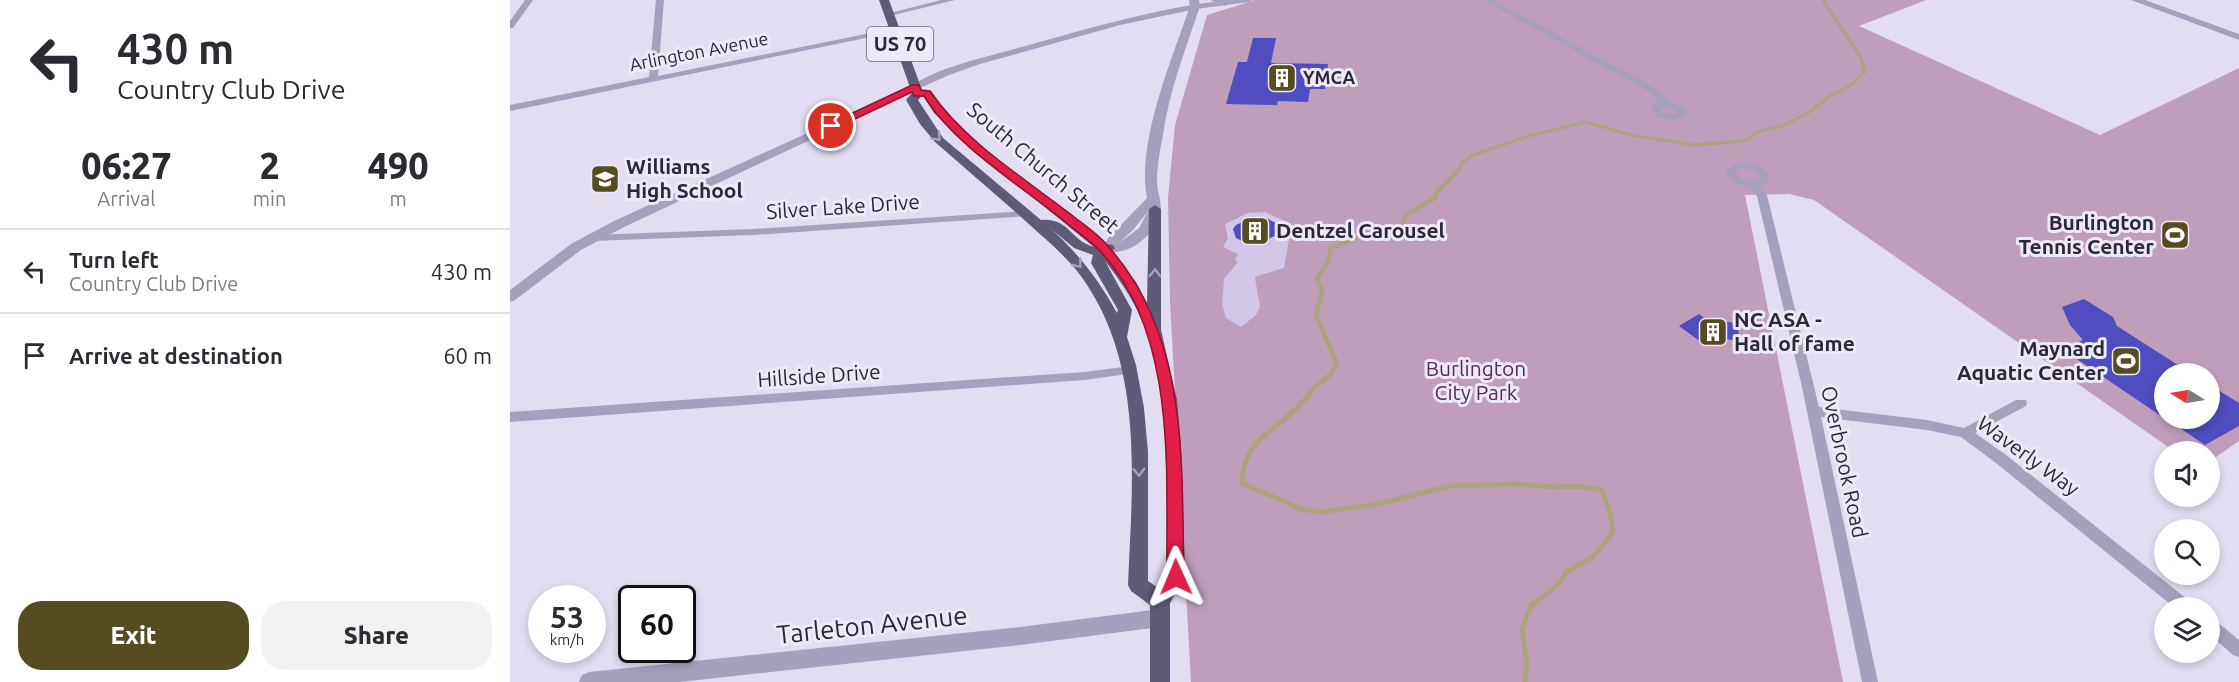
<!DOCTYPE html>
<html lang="en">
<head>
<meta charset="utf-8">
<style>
	:root { --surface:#fff; --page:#f2f2f3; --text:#2b2b33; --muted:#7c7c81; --line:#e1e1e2; --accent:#554d21 }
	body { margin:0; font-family:Ubuntu,sans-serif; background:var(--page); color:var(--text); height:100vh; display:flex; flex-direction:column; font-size:22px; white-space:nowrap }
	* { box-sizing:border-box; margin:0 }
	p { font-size:20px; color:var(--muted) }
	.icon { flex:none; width:33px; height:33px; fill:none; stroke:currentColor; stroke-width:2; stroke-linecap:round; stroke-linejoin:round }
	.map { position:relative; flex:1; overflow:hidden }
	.details { display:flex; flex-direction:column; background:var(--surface); width:510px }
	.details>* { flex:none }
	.guide { background:#fff; color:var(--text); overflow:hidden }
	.needle { width:39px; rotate:281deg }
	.tools { position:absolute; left:1644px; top:363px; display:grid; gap:12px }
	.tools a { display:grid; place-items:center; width:66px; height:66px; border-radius:50%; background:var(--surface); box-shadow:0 3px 9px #0003; font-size:30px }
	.speed { position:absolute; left:18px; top:585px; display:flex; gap:12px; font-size:30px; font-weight:700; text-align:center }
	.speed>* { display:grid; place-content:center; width:78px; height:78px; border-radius:50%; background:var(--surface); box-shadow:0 3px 9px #0003; line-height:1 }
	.speed small { font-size:15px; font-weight:400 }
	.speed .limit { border:3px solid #111; border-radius:9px; background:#fff; color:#111 }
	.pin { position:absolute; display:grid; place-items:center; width:51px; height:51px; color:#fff; margin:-26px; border:3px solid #fff; border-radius:50%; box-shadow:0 2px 6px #0007 }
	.me { position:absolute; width:66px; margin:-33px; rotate:359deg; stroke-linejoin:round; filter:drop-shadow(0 0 4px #0008) }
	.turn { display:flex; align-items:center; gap:21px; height:126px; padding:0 18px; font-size:27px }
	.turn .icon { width:78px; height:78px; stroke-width:2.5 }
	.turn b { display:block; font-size:42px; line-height:51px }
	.eta { display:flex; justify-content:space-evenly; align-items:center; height:102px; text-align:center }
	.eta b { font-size:36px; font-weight:800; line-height:42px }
	.action { display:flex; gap:12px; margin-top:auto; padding:12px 18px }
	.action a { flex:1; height:69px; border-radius:24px; background:var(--accent); color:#fff; font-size:24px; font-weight:800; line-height:69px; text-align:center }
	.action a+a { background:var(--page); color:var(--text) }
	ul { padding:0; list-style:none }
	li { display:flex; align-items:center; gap:18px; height:84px; padding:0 18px; border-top:2px solid var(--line) }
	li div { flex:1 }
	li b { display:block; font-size:22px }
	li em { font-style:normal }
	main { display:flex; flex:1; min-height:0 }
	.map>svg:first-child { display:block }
	.green { fill:#bf9ebc; fill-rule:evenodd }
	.plaza { fill:#d1c5e8 }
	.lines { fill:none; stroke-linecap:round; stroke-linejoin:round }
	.stream-far2 { stroke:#aca47e; stroke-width:3 }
	.stream-far1 { stroke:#aca47e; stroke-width:4.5 }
	.stream { stroke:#aca47e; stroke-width:5 }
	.building { fill:#4f4dbf }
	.minor { fill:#a6a0bc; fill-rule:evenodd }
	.tertiary { fill:#a6a0bc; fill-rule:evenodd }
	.primary { fill:#5e5b77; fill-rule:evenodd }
	.oneway { stroke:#a6a2b8 }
	.route { fill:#e11d48; stroke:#92132f; stroke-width:1.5 }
	.labels { text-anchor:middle; stroke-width:6; stroke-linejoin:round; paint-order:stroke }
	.far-street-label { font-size:18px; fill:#2a2936; stroke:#eee9f9 }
	.far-poi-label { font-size:18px; font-weight:bold; fill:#2a2936; stroke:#eee9f9; text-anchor:start }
	.shield { fill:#eee9f9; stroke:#656370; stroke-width:1.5 }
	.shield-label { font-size:20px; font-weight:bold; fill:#2a2936 }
	.poi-label { font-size:21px; font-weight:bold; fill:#2a2936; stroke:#eee9f9; text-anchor:start }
	.street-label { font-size:21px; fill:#2a2936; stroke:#eee9f9 }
	.park-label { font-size:21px; fill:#532e4e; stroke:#eee9f9 }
	.near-street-label { font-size:26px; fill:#2a2936; stroke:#eee9f9 }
</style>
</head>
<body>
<main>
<section class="details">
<div class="guide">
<div class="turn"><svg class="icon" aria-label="left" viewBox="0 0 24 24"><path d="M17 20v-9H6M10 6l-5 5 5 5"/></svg><div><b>430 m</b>Country Club Drive</div></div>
</div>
<div class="eta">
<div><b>06:27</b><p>Arrival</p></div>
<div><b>2</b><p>min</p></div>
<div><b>490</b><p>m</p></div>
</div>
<ul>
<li><svg class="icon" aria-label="left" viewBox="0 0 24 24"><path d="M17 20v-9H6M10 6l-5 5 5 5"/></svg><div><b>Turn left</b><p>Country Club Drive</p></div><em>430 m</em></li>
<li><svg class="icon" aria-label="arrive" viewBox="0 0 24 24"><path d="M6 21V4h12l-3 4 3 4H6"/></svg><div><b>Arrive at destination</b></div><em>60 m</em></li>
</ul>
<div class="action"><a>Exit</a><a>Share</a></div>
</section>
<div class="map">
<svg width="1729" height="682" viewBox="0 0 1729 682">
	<rect width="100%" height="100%" fill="#e3ddf1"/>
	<path class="green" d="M745,0h671l-67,26 241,109 139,-67v373l-29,20v-9l-36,-1 -360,-251 -25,-6 -44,1 98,487h-652l-21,-380 -2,-104 7,-73 32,-110zM1654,374h46v44h-46z"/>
	<polygon class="plaza" points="755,212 777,222 776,225 780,234 774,268 747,276 745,278 750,307 746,315 731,327 716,318 712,304 714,279 728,262 725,260 728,254 713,247 718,238 715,224 738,213"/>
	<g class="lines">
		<polyline class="stream-far2" points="948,172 952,163 961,156 1015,137 1076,122 1121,135 1183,145 1236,141 1249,131 1273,126 1301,111 1320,96 1341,85 1355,72 1351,58 1313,0"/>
		<path class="stream-far1" d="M799,394c9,-12 25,-17 27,-33l-20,-45 6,-25 -5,-12 11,-18 3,-13 43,-18 26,-2 7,-14 28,-16 2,-6 22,-22"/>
		<path class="stream" d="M800,393c-24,35 -68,42 -68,90l59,26 19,3 53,-7 77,-19 69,-2 35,3 26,-1 22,4 8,22 3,20 -20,25 -27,15 -6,11 -29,23 -9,23 5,38 -2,15"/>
	</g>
	<g class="building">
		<polygon points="743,38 766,38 761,63 818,64 815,89 800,89 798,102 768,101 767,105 716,104 728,62 737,62"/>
		<polygon points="743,217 756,218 766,223 768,227 765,236 746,244 738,244 726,238 723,229 726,225"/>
		<polygon points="1574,299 1603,317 1607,326 1682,374 1654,374 1654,418 1552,349 1573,340 1560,325 1552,307"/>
		<polygon points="1189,314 1197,320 1227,323 1230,341 1199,337 1191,342 1169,326"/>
		<polygon points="1700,385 1729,403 1729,426 1695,445 1655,418 1700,418"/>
	</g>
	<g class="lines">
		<g class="minor">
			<polygon points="15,0 23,0 3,28 0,28 0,21"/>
			<polygon points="146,0 154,0 148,76 385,28 389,30 385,32 0,111 0,105 139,77"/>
			<polygon points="431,0 445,0 380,16 376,14"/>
			<path d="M718,0h25l-4,2 -53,7 -76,16 -140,39 -31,11 -31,14 -7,-2c20,-18 79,-31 107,-39 69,-19 138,-40 210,-48z"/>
			<path d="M973,0h10l162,88 14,13 15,6 3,6 -14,7 -16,-3 -6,-9 8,-6 -10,-10zM1152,107h7l8,5 -5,2 -9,-1 -3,-4z"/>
			<path d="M1229,162l20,4 10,8 -1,8 -9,4 8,9 52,212 108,13 37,8 52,-28h10l1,3 -1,3 -51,27 31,22 186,148 3,5h-20l-179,-145 -35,-26 -34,-7 -106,-13 57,265h-16l-60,-295 -45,-191 -7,-9 -17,-4 -8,-12zM1231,168l12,2 6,5 1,4 -8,3 -12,-3 -5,-7z"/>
			<polygon points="514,211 518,212 519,214 518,216 243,235 82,241 77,238 82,235 243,229"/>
			<polygon points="621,366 625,367 627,370 625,373 574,380 0,422 0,412 574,372"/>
			<polygon points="1700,619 1706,621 1729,640 1729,657 1723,655 1700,635"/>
		</g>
		<g class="tertiary">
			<path d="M679,0h10l1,6c-14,42 -31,85 -37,129 -3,15 -6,31 -6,46 0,12 7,25 2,37 -8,20 -32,39 -55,33l-2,-3 7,-11 38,-39c-11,-55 25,-139 43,-192zM638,211l-9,17 -20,15 15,-14z"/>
			<polygon points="700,0 715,0 720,3 715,6"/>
			<polygon points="1621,0 1635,0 1729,34 1729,40"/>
			<polygon points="405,84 410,87 409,89 114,227 71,250 5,300 0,302 0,290 61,244 104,221"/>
			<polygon points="650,609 657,612 660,618 657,624 650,627 510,645 170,682 69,682 72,675 79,672 510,627"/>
		</g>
		<path class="primary" d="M369,0h10l33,90 9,1c41,62 121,103 176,153l6,1 2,3 -3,3 24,31 11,21 2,-94 6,-4 6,4v121l16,70 4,45 4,132 -15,26v79h-20v-77l-19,-14 -3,-6c4,-97 16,-211 -39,-297 -15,-25 -38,-44 -58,-62 -31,-28 -64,-56 -96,-84l-15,-18 -14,-24 6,-7zM411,97h3l10,16 27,26 133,108c-25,-7 -24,-29 -53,-27l-98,-82 -25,-38zM539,227l25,21 19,7 -2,8 27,47 -1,3c-18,-33 -39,-60 -68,-86zM595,261c17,22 33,45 42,72 25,77 18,162 20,242l-9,13 -10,-7v-129l-4,-44 -8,-43 -9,-28 5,-27z"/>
	</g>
	<defs><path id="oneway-chevron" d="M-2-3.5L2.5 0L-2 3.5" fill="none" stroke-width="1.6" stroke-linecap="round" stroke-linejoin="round" transform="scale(1.5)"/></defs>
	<g class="oneway">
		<use href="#oneway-chevron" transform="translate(427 137) rotate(47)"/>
		<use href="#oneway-chevron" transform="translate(568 264) rotate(52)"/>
		<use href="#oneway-chevron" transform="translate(645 273) rotate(-89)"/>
		<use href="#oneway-chevron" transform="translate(629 472) rotate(88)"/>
	</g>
	<path class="route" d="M402,85h7l2,5 9,1c34,50 95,88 143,125 11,9 25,18 34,29 83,92 74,217 77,332l-2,5 -6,2 -7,-2 -2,-5c-1,-106 11,-247 -70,-329 -12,-11 -26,-21 -39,-32 -43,-34 -105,-73 -134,-120h-10l-2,-4 -78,37 -9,-3z"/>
	<defs>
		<g id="building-square" transform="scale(1.5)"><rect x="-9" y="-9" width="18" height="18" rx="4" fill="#554d21" stroke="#eee9f9"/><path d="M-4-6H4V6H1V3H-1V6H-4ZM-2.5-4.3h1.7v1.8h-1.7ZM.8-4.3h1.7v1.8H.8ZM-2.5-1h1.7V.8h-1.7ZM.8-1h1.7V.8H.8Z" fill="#fff"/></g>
		<g id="school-square" transform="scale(1.5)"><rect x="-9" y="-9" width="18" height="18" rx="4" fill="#554d21" stroke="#eee9f9"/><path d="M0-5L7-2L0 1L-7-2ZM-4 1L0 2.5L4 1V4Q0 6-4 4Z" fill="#fff"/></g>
		<g id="stadium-square" transform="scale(1.5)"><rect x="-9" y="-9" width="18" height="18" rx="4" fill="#554d21" stroke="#eee9f9"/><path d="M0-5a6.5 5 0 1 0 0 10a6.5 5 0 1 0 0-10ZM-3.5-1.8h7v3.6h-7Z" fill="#fff"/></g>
	</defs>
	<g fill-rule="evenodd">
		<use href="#building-square" x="772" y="78"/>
		<use href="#school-square" x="95" y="179"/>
		<use href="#building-square" x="745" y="231"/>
		<use href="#stadium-square" x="1665" y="235"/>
		<use href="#building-square" x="1203" y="332"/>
		<use href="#stadium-square" x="1616" y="361"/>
	</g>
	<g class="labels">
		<g class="far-street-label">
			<text transform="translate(189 52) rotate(-11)" y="6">Arlington Avenue</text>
		</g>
		<g class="far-poi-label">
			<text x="793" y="84">YMCA</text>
		</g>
		<rect class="shield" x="357" y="27" width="66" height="34" rx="4.5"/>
		<g class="shield-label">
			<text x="390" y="51">US 70</text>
		</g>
		<g class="poi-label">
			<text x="116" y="174">Williams<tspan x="116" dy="24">High School</tspan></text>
			<text x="1644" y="230" text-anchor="end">Burlington<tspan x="1644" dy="24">Tennis Center</tspan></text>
			<text x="766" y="238">Dentzel Carousel</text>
			<text x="1224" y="327">NC ASA -<tspan x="1224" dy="24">Hall of fame</tspan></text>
			<text x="1595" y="356" text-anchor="end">Maynard<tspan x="1595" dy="24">Aquatic Center</tspan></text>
		</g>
		<g class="street-label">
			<text transform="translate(533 168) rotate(40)" y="7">South Church Street</text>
			<text transform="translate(333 207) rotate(-4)" y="7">Silver Lake Drive</text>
			<text transform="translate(309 376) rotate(-4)" y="7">Hillside Drive</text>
			<text transform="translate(1518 456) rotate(36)" y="7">Waverly Way</text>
			<text transform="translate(1334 462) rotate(78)" y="7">Overbrook Road</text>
		</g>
		<g class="park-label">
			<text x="966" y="376">Burlington<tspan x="966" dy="24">City Park</tspan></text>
		</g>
		<g class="near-street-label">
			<text transform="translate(362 625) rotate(-6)" y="9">Tarleton Avenue</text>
		</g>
	</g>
</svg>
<div class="tools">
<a><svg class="needle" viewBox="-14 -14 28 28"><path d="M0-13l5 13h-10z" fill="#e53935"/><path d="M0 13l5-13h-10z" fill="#7c7c81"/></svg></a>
<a><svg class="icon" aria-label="sound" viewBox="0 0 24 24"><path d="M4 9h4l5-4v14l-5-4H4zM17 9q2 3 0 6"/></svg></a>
<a><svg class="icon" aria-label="search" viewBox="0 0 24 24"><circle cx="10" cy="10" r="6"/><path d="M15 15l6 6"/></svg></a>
<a><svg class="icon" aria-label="layers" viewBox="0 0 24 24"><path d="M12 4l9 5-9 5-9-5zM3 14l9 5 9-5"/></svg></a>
</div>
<div class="speed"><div>53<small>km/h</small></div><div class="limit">60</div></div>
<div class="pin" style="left:321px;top:126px;background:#d93025"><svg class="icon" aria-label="arrive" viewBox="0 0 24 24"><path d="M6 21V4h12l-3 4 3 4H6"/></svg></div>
<svg class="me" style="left:666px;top:577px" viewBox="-20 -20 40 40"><path d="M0-17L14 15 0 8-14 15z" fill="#e11d48" stroke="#fff" stroke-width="4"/></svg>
</div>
</main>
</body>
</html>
